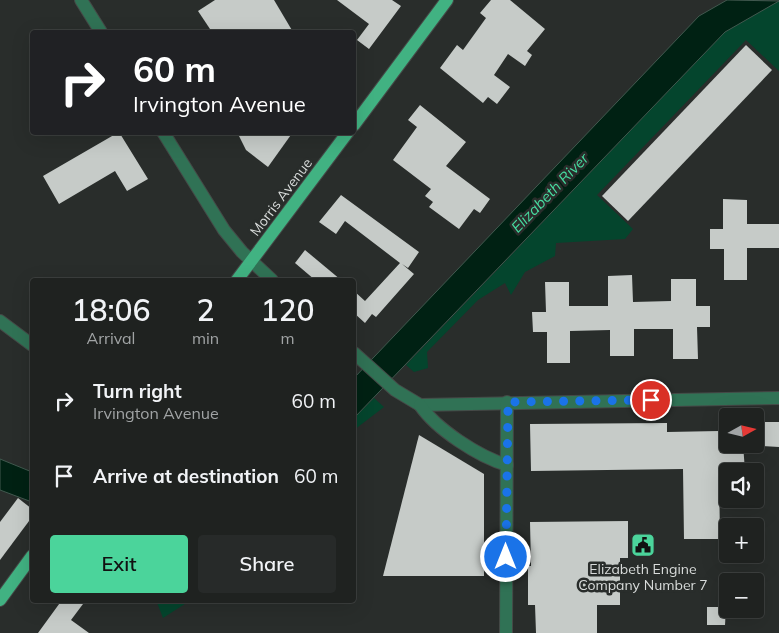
<!DOCTYPE html>
<html lang="en">
<head>
<meta charset="utf-8">
<style>
	:root { --surface:#1f2220; --page:#272a29; --text:#f1f3f6; --muted:#a1a4a5; --line:#3c3f3e; --accent:#4bd49b }
	body { margin:0; font-family:Mulish,sans-serif; background:var(--page); color:var(--text); height:100vh; display:flex; flex-direction:column; font-size:19px; white-space:nowrap }
	* { box-sizing:border-box; margin:0 }
	p { font-size:16px; color:var(--muted) }
	.icon { flex:none; width:28px; height:28px; fill:none; stroke:currentColor; stroke-width:2; stroke-linecap:round; stroke-linejoin:round }
	.map { position:relative; flex:1; overflow:hidden }
	.details { position:absolute; left:30px; top:278px; width:326px; height:325px; display:flex; flex-direction:column; background:var(--surface); border-radius:5px; box-shadow:0 5px 20px #0002,0 0 0 1px var(--line) }
	.details>* { flex:none }
	.guide { position:absolute; left:30px; top:30px; width:326px; height:105px; border-radius:5px; box-shadow:0 5px 20px #0002,0 0 0 1px var(--line); background:#202124; color:#fff; overflow:hidden }
	.needle { width:32px; rotate:82deg }
	.tools { position:absolute; left:719px; top:408px; display:grid; gap:10px }
	.tools a { display:grid; place-items:center; width:45px; height:45px; border-radius:5px; background:var(--surface); box-shadow:0 5px 20px #0002,0 0 0 1px var(--line); font-size:25px }
	.pin { position:absolute; display:grid; place-items:center; width:42px; height:42px; color:#fff; margin:-21px; border:2px solid #fff; border-radius:50%; box-shadow:0 1px 5px #0007 }
	.me { position:absolute; width:55px; margin:-28px; rotate:0deg; stroke-linejoin:round; filter:drop-shadow(0 0 4px #0008) }
	.turn { display:flex; align-items:center; gap:18px; height:105px; padding:0 20px; font-size:22px }
	.turn .icon { width:65px; height:65px; stroke-width:2.5 }
	.turn b { display:block; font-size:35px; line-height:42px }
	.eta { display:flex; justify-content:space-evenly; align-items:center; height:85px; text-align:center }
	.eta b { font-size:30px; font-weight:600; line-height:35px }
	.primary-button { display:flex; gap:10px; margin-top:auto; padding:10px 20px }
	.primary-button a { flex:1; height:58px; border-radius:5px; background:var(--accent); color:#111; font-size:20px; font-weight:600; line-height:58px; text-align:center }
	.primary-button a+a { background:var(--page); color:var(--text) }
	ul { padding:0; list-style:none }
	li { display:flex; align-items:center; gap:15px; height:75px; padding:0 20px }
	li div { flex:1 }
	li b { display:block; font-size:19px }
	li em { font-style:normal }
	.map>svg:first-child { display:block }
	.green { fill:#04452d }
	.water { fill:#002113; stroke:#41594f }
	.building { fill:#c6cbc8 }
	.lines { fill:none; stroke-linecap:round; stroke-linejoin:round }
	.minor-casing { stroke:#454947; stroke-width:14 }
	.primary-casing { stroke:#454947; stroke-width:14 }
	.minor { stroke:#307255; stroke-width:12 }
	.primary { stroke:#41b282; stroke-width:12 }
	.route { stroke:#1a73e8; stroke-width:9; stroke-dasharray:0 16.2 }
	.labels { text-anchor:middle; stroke-width:5; stroke-linejoin:round; paint-order:stroke }
	.street-label { font-size:14px; fill:#d9dcdb; stroke:#292d2b }
	.poi-label { font-size:14px; fill:#d9dcdb; stroke:#292d2b }
	.water-label { font-size:15px; font-style:italic; fill:#46dca0; stroke:#292d2b }
</style>
</head>
<body>
<div class="map">
<svg width="779" height="633" viewBox="0 0 779 633">
	<rect width="100%" height="100%" fill="#292d2b"/>
	<g class="green">
		<polygon points="779,1 779,71 746,40 597,195 633,229 625,239 556,243 555,256 525,272 511,295 505,283 478,300 427,352 428,368 414,372 406,365 725,32"/>
		<polygon points="374,398 384,407 354,430 354,418"/>
		<polygon points="156,600 191,600 163,618"/>
	</g>
	<g class="water">
		<polygon points="727,0 779,1 725,32 354,418 354,378 699,16"/>
		<polygon points="0,459 32,472 32,502 0,490"/>
	</g>
	<g class="building">
		<polygon points="215,0 274,0 293,32 212,32 198,11"/>
		<polygon points="337,0 392,0 401,6 369,49 357,40 369,24"/>
		<polygon points="491,0 510,0 545,29 527,51 532,55 525,66 508,54 494,75 510,87 497,104 488,97 483,103 440,68 457,45 463,50 486,18 480,13"/>
		<polygon points="746,45 772,70 628,221 602,196"/>
		<polygon points="420,105 466,142 446,166 490,199 480,213 474,209 459,229 429,207 433,202 425,196 431,189 393,160 417,127 408,120"/>
		<polygon points="119,132 148,179 127,191 115,171 59,204 43,176"/>
		<polygon points="237,132 293,132 268,167 246,150"/>
		<polygon points="341,195 419,252 408,268 402,264 414,274 376,317 372,314 365,323 354,313 354,291 365,301 400,263 345,221 336,234 319,222"/>
		<polygon points="723,199 747,200 747,224 779,224 779,248 747,248 747,280 724,280 724,249 710,249 710,229 723,229"/>
		<polygon points="305,250 341,280 315,280 295,263"/>
		<polygon points="632,275 633,302 671,301 671,279 696,279 696,306 710,306 710,327 697,327 698,359 673,359 673,329 634,329 634,356 610,356 610,330 570,331 570,363 547,363 547,332 533,332 532,312 546,312 545,282 569,282 569,306 608,306 608,276"/>
		<polygon points="762,422 779,422 779,447 761,446"/>
		<polygon points="667,423 667,432 719,431 719,444 743,444 745,471 719,471 720,539 684,539 683,469 531,471 530,424"/>
		<polygon points="419,435 484,474 484,576 383,576"/>
		<polygon points="18,498 32,509 32,517 0,560 0,522"/>
		<polygon points="628,521 628,558 620,558 620,605 597,605 597,633 536,633 535,605 528,605 528,566 531,566 530,522"/>
		<polygon points="62,600 86,600 71,620 89,633 38,633"/>
		<polygon points="707,607 726,607 725,625 707,625"/>
	</g>
	<g class="lines">
		<g class="minor-casing">
			<g id="minor">
				<polyline points="81,0 101,32"/>
				<polyline points="163,132 224,230 242,252 272,280"/>
				<polyline points="0,321 32,345"/>
				<polyline points="354,353 395,390 420,405 779,398"/>
				<path d="M420,405c16,24 59,52 87,60"/>
				<polyline points="506,633 507,402"/>
			</g>
		</g>
		<g class="primary-casing">
			<g id="primary">
				<polyline points="354,125 447,0"/>
				<polyline points="237,280 348,132"/>
				<polyline points="0,600 32,556"/>
			</g>
		</g>
		<use href="#minor" class="minor"/>
		<use href="#primary" class="primary"/>
	</g>
	<g class="lines">
		<polyline class="route" points="506,557 508,402 651,400"/>
	</g>
	<defs>
		<g id="civic-square" transform="scale(1.25)"><rect x="-9" y="-9" width="18" height="18" rx="4" fill="#4bd49b" stroke="#292d2b"/><path d="M-.6-6.5H3V-4.5H.6V-3L4-1V1h2V6H-6V1h2V-1L-.6-3ZM-1.2 2.5V6h2.4V2.5Z" fill="#111"/></g>
	</defs>
	<g fill-rule="evenodd">
		<use href="#civic-square" x="643" y="545"/>
	</g>
	<g class="labels">
		<g class="street-label">
			<text transform="translate(281 197) rotate(-53)" y="5">Morris Avenue</text>
		</g>
		<g class="poi-label">
			<text x="643" y="574">Elizabeth Engine<tspan x="643" dy="16">Company Number 7</tspan></text>
		</g>
		<g class="water-label">
			<text transform="translate(550 193) rotate(-46)" y="5">Elizabeth River</text>
		</g>
	</g>
</svg>
<div class="tools">
<a><svg class="needle" viewBox="-14 -14 28 28"><path d="M0-13l5 13h-10z" fill="#e53935"/><path d="M0 13l5-13h-10z" fill="#a1a4a5"/></svg></a>
<a><svg class="icon" aria-label="sound" viewBox="0 0 24 24"><path d="M4 9h4l5-4v14l-5-4H4zM17 9q2 3 0 6"/></svg></a>
<a>+</a>
<a>−</a>
</div>
<div class="pin" style="left:651px;top:400px;background:#d93025"><svg class="icon" aria-label="arrive" viewBox="0 0 24 24"><path d="M6 21V4h12l-3 4 3 4H6"/></svg></div>
<svg class="me" style="left:506px;top:557px" viewBox="-20 -20 40 40"><circle r="17" fill="#1a73e8" stroke="#fff" stroke-width="3"/><path d="M0-11L8 9 0 5-8 9z" fill="#fff"/></svg>
<div class="guide">
<div class="turn"><svg class="icon" aria-label="right" viewBox="0 0 24 24"><path d="M7 20v-9h11M14 6l5 5-5 5"/></svg><div><b>60 m</b>Irvington Avenue</div></div>
</div>
<section class="details">
<div class="eta">
<div><b>18:06</b><p>Arrival</p></div>
<div><b>2</b><p>min</p></div>
<div><b>120</b><p>m</p></div>
</div>
<ul>
<li><svg class="icon" aria-label="right" viewBox="0 0 24 24"><path d="M7 20v-9h11M14 6l5 5-5 5"/></svg><div><b>Turn right</b><p>Irvington Avenue</p></div><em>60 m</em></li>
<li><svg class="icon" aria-label="arrive" viewBox="0 0 24 24"><path d="M6 21V4h12l-3 4 3 4H6"/></svg><div><b>Arrive at destination</b></div><em>60 m</em></li>
</ul>
<div class="primary-button"><a>Exit</a><a>Share</a></div>
</section>
</div>
</body>
</html>
